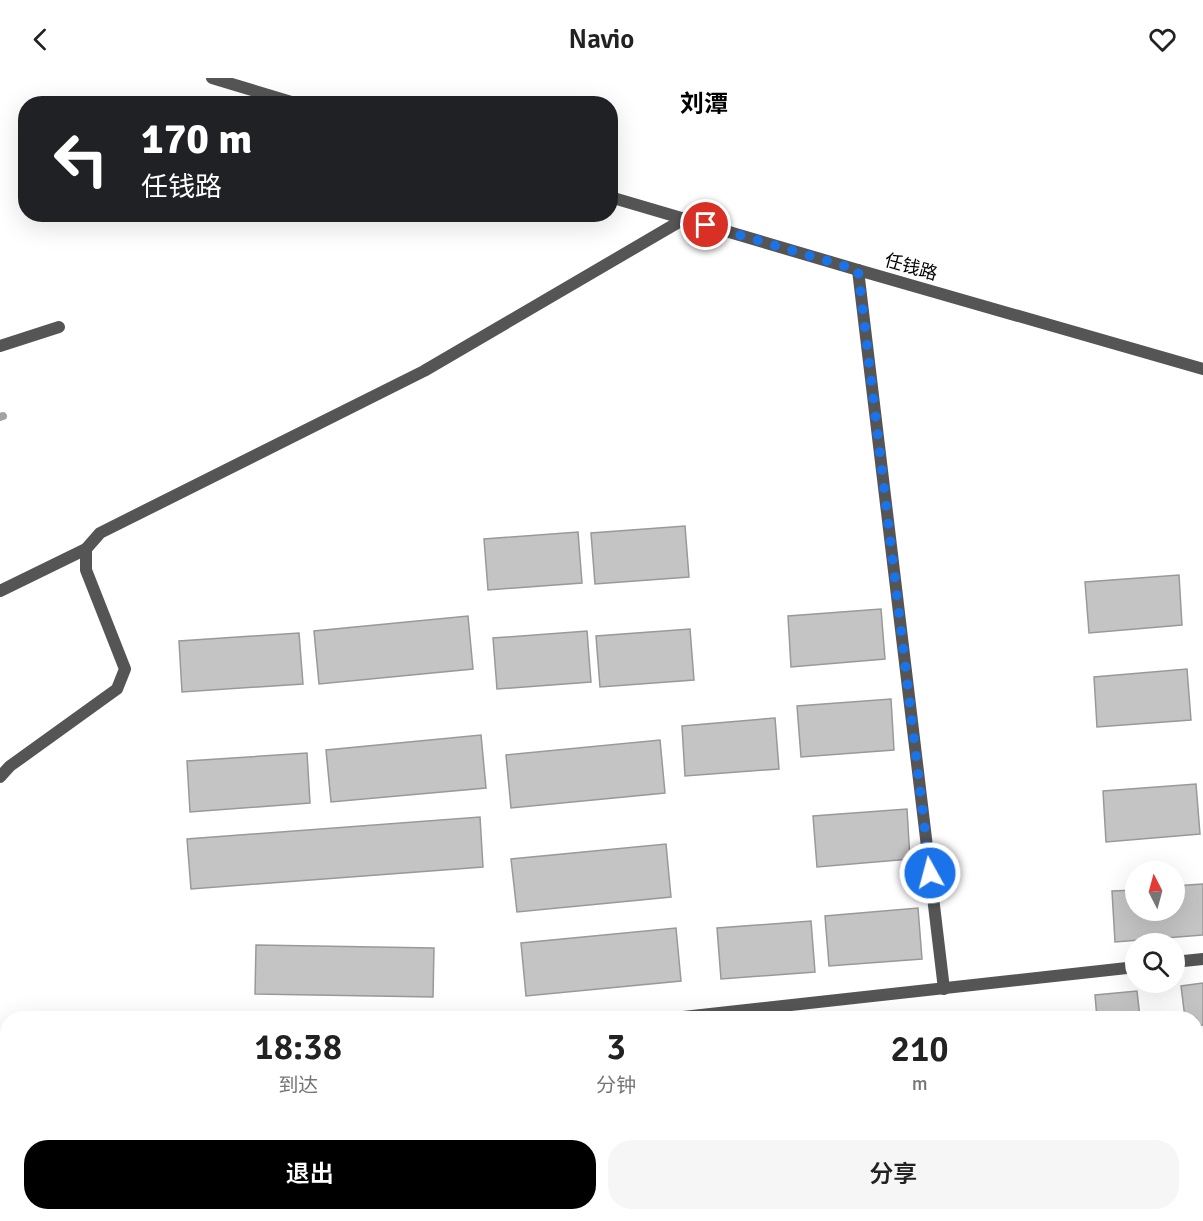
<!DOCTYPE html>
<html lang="zh">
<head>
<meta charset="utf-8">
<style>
	:root { --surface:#fff; --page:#f6f6f6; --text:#222; --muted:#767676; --accent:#000 }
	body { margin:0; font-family:Signika,"Noto Sans SC",sans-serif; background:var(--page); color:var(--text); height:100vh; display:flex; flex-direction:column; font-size:22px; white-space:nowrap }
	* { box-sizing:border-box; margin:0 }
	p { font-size:20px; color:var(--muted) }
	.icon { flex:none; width:33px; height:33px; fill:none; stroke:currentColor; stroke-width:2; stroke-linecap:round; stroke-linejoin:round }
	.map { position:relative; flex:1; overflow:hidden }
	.sheet { position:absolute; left:0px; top:933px; width:1203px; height:210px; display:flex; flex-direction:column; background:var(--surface); border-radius:24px 24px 0 0; box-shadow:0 6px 24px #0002 }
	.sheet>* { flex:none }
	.banner { position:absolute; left:18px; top:18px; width:600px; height:126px; border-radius:24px; box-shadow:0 6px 24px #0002; background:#202124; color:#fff; overflow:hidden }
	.needle { width:39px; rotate:354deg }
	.tools { position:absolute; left:1125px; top:783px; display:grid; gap:12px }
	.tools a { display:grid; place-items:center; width:60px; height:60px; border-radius:50%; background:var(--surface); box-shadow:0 6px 24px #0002; font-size:30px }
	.pin { position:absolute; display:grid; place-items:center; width:51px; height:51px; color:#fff; margin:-26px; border:3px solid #fff; border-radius:50%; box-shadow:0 2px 6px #0007 }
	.me { position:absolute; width:66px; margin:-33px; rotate:353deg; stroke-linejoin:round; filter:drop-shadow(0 0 4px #0008) }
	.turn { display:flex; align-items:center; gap:21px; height:126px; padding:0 24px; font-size:27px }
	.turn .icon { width:78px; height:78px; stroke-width:2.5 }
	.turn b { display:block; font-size:42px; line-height:51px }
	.eta { display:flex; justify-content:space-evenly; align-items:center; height:102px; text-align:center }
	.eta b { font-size:36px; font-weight:600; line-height:42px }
	.action { display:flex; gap:12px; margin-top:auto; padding:12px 24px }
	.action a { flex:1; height:69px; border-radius:24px; background:var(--accent); color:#fff; font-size:24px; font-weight:600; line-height:69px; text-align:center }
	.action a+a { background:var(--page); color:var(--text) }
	header { display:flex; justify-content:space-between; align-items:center; height:78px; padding:0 24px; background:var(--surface); font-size:27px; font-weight:600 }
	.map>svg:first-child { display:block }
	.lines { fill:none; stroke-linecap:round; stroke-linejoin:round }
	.stream { stroke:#a3a3a3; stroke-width:8 }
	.building { fill:#c4c4c4; stroke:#999; stroke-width:1.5 }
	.lane { stroke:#555; stroke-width:12 }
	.street { stroke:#555; stroke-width:12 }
	.route { stroke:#1a73e8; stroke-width:10; stroke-dasharray:0 18 }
	.labels { text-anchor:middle; stroke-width:6; stroke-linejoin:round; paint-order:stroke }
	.street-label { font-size:18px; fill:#000; stroke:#fff }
	.district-label { font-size:24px; font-weight:bold; fill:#000; stroke:#fff }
</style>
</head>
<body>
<header><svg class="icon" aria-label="back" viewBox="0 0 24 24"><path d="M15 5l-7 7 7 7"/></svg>Navio<svg class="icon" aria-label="heart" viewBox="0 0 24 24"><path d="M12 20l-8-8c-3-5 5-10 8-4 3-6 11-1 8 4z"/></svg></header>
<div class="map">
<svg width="1203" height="1143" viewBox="0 0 1203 1143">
	<rect width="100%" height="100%" fill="#fff"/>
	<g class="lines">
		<polyline class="stream" points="0,339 3,338"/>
	</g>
	<g class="building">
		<polygon points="685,448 689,499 595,506 591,455"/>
		<polygon points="578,454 582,505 488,512 484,461"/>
		<polygon points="1179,497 1182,547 1089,555 1085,504"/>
		<polygon points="881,531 885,581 791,589 788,538"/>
		<polygon points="468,538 473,591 319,606 314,553"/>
		<polygon points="690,551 694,602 600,609 596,558"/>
		<polygon points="587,553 591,604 497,611 493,560"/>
		<polygon points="299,555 303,606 182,614 179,563"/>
		<polygon points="1187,591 1191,642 1097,649 1094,599"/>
		<polygon points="891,621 894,672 801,679 797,628"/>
		<polygon points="775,640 779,691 685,698 682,648"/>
		<polygon points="481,657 486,710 331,724 326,672"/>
		<polygon points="660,662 665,715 511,730 506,677"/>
		<polygon points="307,675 310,725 190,734 187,683"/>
		<polygon points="1196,706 1200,756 1106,764 1103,713"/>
		<polygon points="907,731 910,781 817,789 813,738"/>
		<polygon points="480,739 483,789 191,811 187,761"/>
		<polygon points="666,766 671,819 517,834 511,781"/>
		<polygon points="1203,806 1203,857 1115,864 1112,813 1136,812 1136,832 1174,832 1174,808"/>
		<polygon points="918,830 922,881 829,888 825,838"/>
		<polygon points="811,843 815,894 721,901 717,850"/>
		<polygon points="676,850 681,903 526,918 521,865"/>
		<polygon points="256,867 434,870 433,919 255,916"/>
		<polygon points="1203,905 1203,947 1196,948 1196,940 1185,940 1181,908"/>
		<polygon points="1137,913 1140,940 1097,940 1095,917"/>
		<polygon points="0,966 8,967 8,1009 0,1008"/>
		<polygon points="1196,1027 1203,1038 1203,1056 1196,1061"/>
		<polygon points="1203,1122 1203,1143 1173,1143 1184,1136 1196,1136 1196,1127"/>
		<polygon points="146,1136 217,1136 203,1143 132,1143"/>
		<polygon points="273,1136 322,1136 326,1143 259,1143"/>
		<polygon points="544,1136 572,1136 577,1143 531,1143"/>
		<polygon points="978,1136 1052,1136 1053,1143 979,1143"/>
	</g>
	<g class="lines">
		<polyline class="lane" points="0,268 59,249"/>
		<g class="street">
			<polyline points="212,0 298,26"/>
			<polyline points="610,119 858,192 1203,291"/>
			<polyline points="858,192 944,911"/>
			<polyline points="0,513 86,471"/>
			<polyline points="0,699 10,688 117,611 125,591 86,492 86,471 100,455 424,293 684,141"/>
			<polyline points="1174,884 1203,881"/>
			<polyline points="674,940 1136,889"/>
			<polyline points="0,1022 8,1021"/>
			<polyline points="88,1136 92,1143"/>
			<polyline points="701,1136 704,1143"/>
		</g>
	</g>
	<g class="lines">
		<polyline class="route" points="706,147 858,192 930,795"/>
	</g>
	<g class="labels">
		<g class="street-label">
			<text transform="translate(911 189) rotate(16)" y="6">任钱路</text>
		</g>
		<g class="district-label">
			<text x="704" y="34">刘潭</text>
		</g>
	</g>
</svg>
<div class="tools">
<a><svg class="needle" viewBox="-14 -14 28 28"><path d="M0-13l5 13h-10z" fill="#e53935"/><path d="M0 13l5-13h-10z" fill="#767676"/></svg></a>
<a><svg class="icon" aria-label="search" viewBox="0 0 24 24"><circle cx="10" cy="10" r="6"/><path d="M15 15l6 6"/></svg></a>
</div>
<div class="pin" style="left:706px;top:147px;background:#d93025"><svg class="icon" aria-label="arrive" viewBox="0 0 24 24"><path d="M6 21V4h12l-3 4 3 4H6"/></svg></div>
<svg class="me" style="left:930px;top:795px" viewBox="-20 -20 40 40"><circle r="17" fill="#1a73e8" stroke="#fff" stroke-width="3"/><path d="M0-11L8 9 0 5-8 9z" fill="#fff"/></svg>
<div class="banner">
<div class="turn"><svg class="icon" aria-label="left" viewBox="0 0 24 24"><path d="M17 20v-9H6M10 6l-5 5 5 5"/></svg><div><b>170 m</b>任钱路</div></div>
</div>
<section class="sheet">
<div class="eta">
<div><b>18:38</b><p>到达</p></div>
<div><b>3</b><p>分钟</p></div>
<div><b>210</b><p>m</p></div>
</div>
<div class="action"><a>退出</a><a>分享</a></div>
</section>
</div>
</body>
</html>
